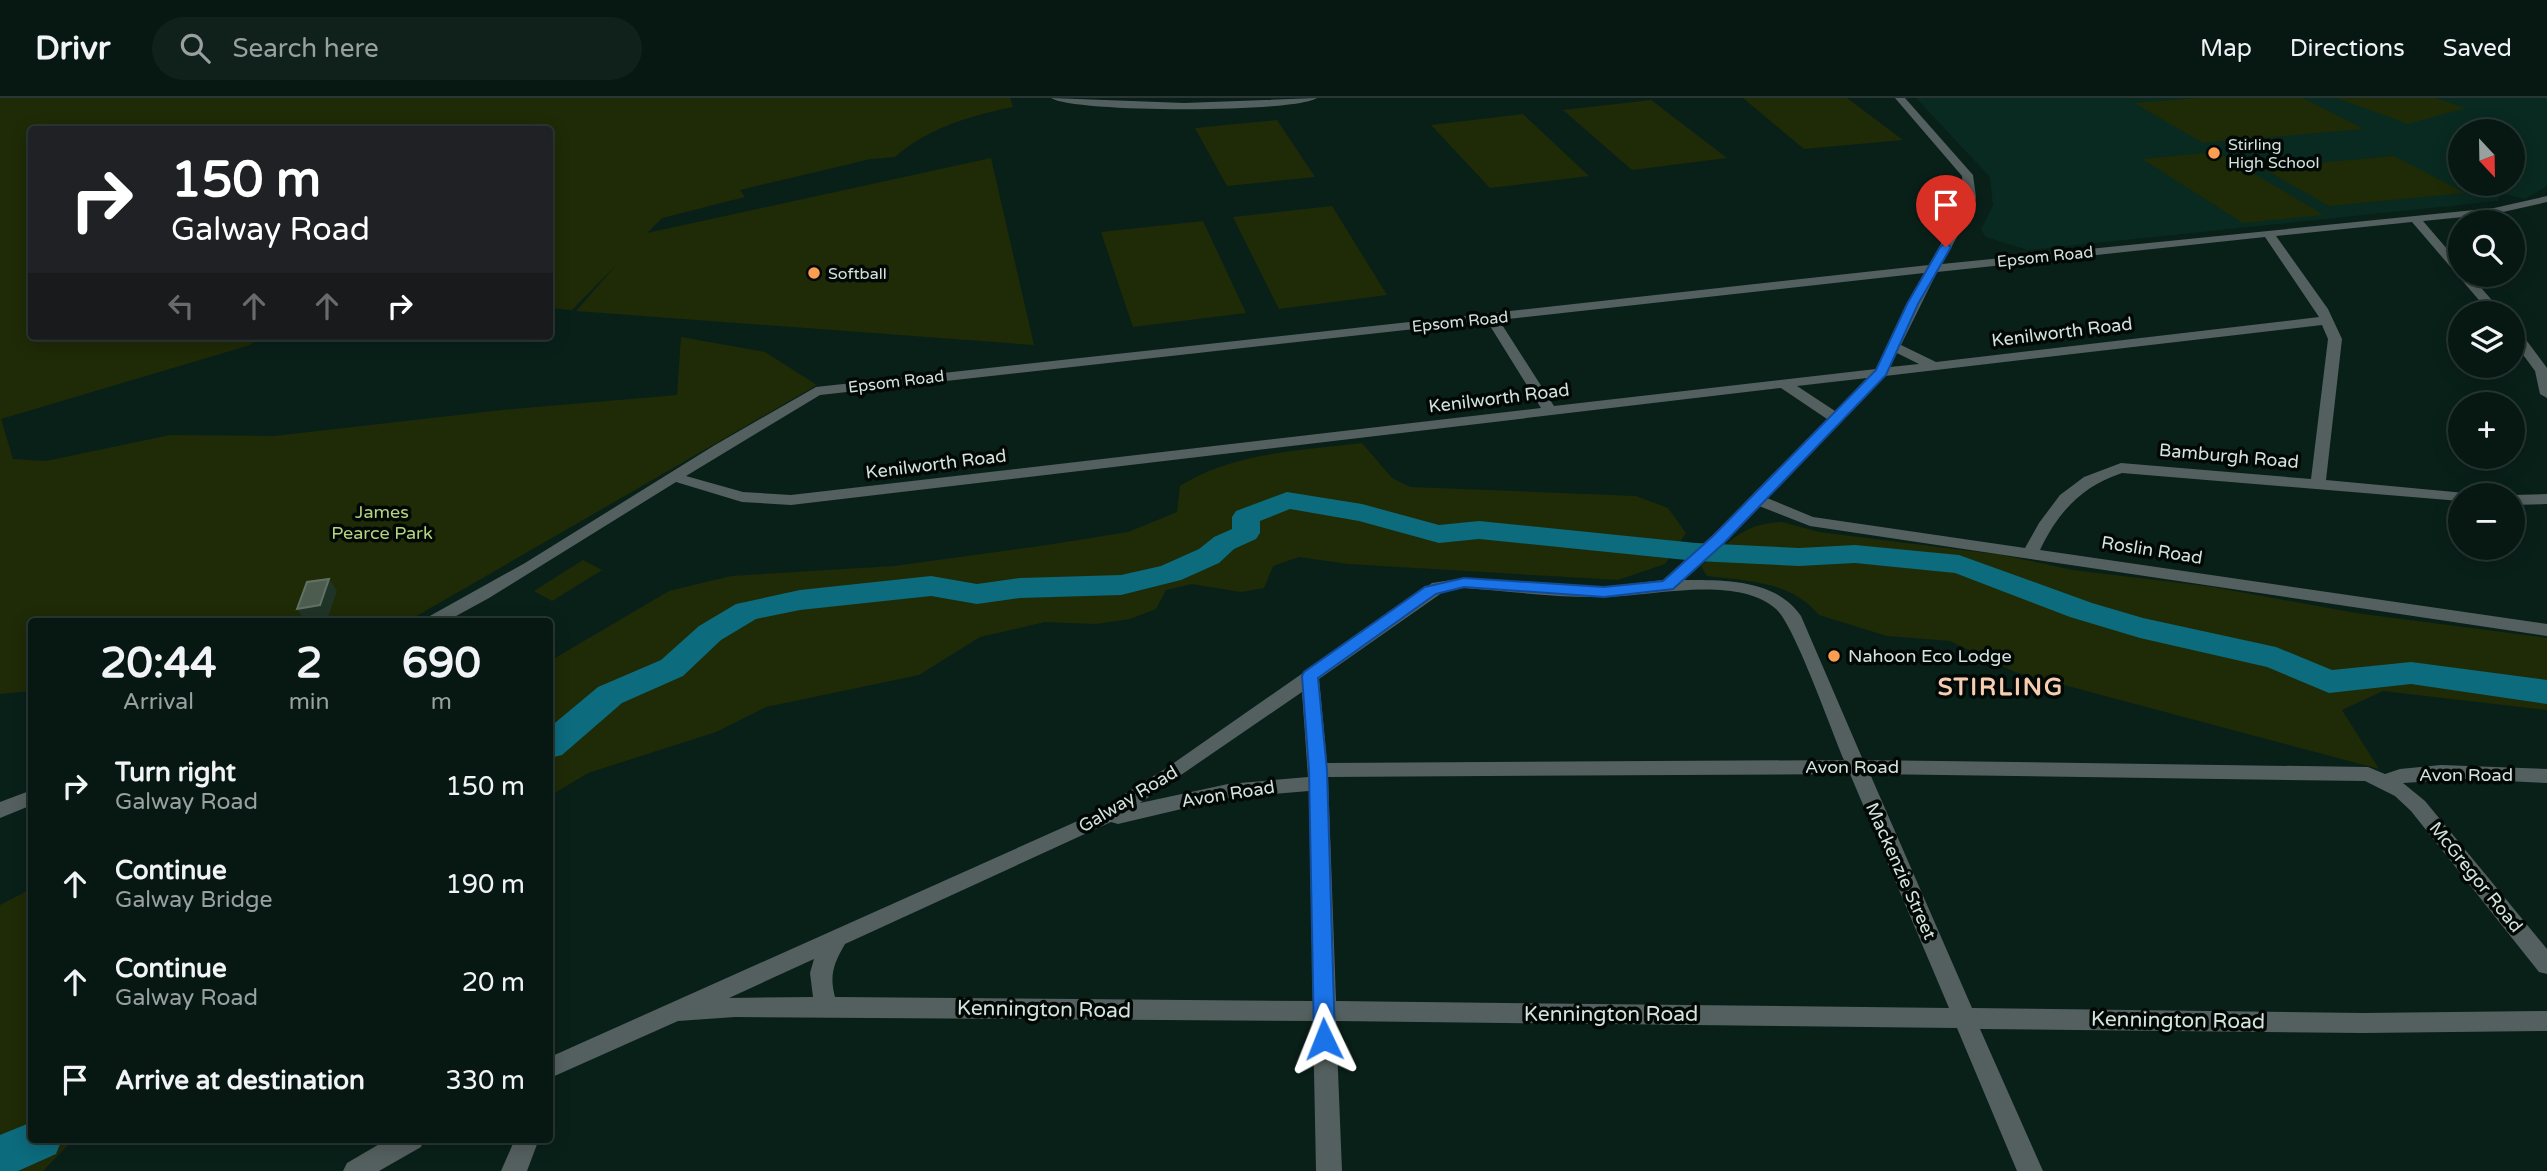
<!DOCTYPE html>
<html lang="en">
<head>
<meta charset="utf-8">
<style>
	:root { --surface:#071813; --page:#10211c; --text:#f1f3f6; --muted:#98a0a0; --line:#283733 }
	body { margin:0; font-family:"Varela Round",sans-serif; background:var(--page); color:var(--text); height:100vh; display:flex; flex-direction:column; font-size:26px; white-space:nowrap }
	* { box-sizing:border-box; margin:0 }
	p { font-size:23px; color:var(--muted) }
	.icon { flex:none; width:38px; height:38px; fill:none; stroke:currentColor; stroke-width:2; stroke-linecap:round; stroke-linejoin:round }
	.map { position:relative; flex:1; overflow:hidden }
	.details { position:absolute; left:28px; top:520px; width:525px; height:525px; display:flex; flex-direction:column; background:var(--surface); border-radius:7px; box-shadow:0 4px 18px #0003,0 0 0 2px var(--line) }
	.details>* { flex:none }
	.guide { position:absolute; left:28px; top:28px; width:525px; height:214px; border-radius:7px; box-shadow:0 4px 18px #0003,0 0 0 2px var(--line); background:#202124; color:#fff; overflow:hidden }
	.needle { width:46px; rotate:158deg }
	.controls { position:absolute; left:2448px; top:21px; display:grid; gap:14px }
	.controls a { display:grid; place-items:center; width:77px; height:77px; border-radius:50%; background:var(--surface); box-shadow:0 4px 18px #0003,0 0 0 2px var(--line); font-size:35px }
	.pin { position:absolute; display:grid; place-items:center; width:60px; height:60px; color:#fff; margin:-72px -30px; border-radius:50% 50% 50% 0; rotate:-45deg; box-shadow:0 0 7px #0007 }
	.pin .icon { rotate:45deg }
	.me { position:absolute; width:77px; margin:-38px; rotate:358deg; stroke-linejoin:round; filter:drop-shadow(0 0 5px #0008) }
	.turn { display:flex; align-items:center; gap:24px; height:147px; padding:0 28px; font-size:32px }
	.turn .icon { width:91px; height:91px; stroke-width:2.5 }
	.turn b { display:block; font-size:49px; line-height:60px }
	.lanes { display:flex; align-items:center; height:66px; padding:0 28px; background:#0003; justify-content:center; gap:35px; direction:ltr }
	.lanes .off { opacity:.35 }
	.eta { display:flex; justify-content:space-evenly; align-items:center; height:119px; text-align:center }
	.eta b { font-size:42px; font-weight:700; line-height:49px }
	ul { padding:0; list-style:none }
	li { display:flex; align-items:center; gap:21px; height:98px; padding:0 28px }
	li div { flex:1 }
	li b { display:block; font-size:26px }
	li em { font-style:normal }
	header { display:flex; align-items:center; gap:42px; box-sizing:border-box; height:98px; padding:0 35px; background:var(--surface); border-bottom:2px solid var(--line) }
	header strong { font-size:33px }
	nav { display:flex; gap:38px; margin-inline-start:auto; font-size:24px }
	.search { width:490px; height:63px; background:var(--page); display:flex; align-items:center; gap:18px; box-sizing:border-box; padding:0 24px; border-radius:38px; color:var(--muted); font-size:26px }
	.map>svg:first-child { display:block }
	.built { fill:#092a20; fill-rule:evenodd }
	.green { fill:#1f2a07 }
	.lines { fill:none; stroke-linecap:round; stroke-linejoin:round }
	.river { fill:#0c6b7d; fill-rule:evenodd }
	.minor { fill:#54605f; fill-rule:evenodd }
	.shaded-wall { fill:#203327 }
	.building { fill:#4c5c4e; stroke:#627165; stroke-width:2 }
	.route { fill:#1a73e8; stroke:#114b97; stroke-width:2 }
	.poi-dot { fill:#fb9e52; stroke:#020805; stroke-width:2.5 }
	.labels { text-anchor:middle; stroke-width:7; stroke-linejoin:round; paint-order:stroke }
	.far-poi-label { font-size:16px; fill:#d5e3dd; stroke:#020805; text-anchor:start }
	.far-street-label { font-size:16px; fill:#d5e3dd; stroke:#020805 }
	.street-label { font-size:18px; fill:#d5e3dd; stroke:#020805 }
	.park-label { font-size:18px; fill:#b4d27f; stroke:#020805 }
	.poi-label { font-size:18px; fill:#d5e3dd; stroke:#020805; text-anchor:start }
	.near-street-label { font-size:21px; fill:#d5e3dd; stroke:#020805 }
	.district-label { font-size:24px; font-weight:bold; letter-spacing:2px; fill:#f6cdb0; stroke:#020805 }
</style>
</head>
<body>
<header>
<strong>Drivr</strong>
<div class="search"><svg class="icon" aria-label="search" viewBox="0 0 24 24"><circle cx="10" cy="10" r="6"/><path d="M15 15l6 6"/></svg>Search here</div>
<nav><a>Map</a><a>Directions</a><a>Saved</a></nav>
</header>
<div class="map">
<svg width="2547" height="1073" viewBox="0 0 2547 1073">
	<rect width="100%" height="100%" fill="#092019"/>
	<path class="built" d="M1916,0h631v88l-22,13 -26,-6 -1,8 -470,49 -42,-13 -5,-7 12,-25 -3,-28zM2460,33h53v53h-53z"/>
	<g class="green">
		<path d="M0,0h1010l3,9c-41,8 -87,22 -118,50l-24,2 -131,31 5,7 -83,21 -15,15 344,-75 43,187 -458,-34 41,-47 -45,46 -22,-2v-178h-518v206h234l-19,10 -246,73 12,40 33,2 124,-26 104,1 228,-26 175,-15 4,-58 84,15 52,33 -409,236h-376l-1,70 -31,3z"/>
		<polygon points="1743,0 1847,0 1903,42 1804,51"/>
		<polygon points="2196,0 2303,0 2364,31 2203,45 2134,5"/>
		<polygon points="2337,0 2435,0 2465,10 2408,26"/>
		<polygon points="1651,2 1727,60 1632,72 1563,12"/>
		<polygon points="1523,16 1589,78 1490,90 1431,27"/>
		<polygon points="1277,22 1315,79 1227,88 1195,30"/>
		<polygon points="2217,54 2324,117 2243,125 2142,61"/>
		<polygon points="2394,58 2465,95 2329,108 2262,70"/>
		<polygon points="1332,108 1387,197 1279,211 1233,119"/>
		<polygon points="1203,123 1246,215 1133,229 1101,134"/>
		<path d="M1362,345l30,35 18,9 226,9 32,12 18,25 -21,31 -47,16 -270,-16 -49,-7 -26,9 -9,22 -23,4 -49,-8 -26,6 -10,19 -26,10 -34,5 -51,-2 -65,15 -61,38 -153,32 -50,25 -128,41 -38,23v-135l119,-70 62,-15 163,-10 153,-21 81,-13 49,-20 3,-26c51,-33 122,-36 182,-43z"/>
		<path d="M1782,424l37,10 183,23 71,15 140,17 143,26 191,25v72l-164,-19 -41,19 37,59 -364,-97 -65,-31 -63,-5 -68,-21c-27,-34 -73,-34 -112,-39l-6,-10c30,-24 40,-42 81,-44z"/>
		<polygon points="583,462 602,472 552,503 534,493"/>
		<polygon points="31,791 32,1041 74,1041 43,1073 0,1073 0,807"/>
	</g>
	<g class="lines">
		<g class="river">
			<polygon points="1287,394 1362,406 1439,427 1479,423 1696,445 1799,450 1855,447 1959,457 2092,505 2143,520 2276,549 2332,572 2411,564 2547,582 2547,606 2411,586 2329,595 2267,569 2140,540 2070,519 1955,475 1855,465 1799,468 1696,463 1479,441 1439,445 1359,423 1290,411 1260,423 1260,435 1256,441 1234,451 1219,465 1181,482 1121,497 1020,500 977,506 931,498 800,512 756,521 721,542 683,578 622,605 562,657 550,660 550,629 598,589 661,562 699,528 736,506 800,492 931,478 977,486 1020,480 1121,477 1161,468 1199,451 1214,439 1232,431 1232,419 1236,413"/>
			<polygon points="32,1024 32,1041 62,1041 56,1056 18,1073 0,1073 0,1037"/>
		</g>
		<g class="minor">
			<path d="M1051,0l133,5 133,-5c-22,15 -243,15 -266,0z"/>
			<path d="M1895,0h10l68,77 3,22 -3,11 -31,56 552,-56 53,-12v6l-53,12 -71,7 37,43v11h10l33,38h-13l-78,-91 -136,14 52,73 14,30 -16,141 139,13 2,2h-7v6l-338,-28c-40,13 -64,39 -82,77l507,74v12l-737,-110 -51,-20 -75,74c40,0 92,-1 117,36l62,144 505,7 17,7 15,-5 41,-4 106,4v14l-83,-4 -61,4 22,18 122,148v25l-8,-2 -128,-161 -16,-15 -30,-15 -495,-7 102,234 391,5 184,-2v20l-184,2 -383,-4 63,142h-26l-60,-143 -621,-7 6,150h-26l-3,-150 -578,-4 -57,4 -128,57v-21l541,-242 77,-48 264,-184 32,-5 140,9 59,-7 49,-44 115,-117 -46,-31 -990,117 -49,-3 -66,-20 -187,116 -42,23h-21l2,-4 97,-54 190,-118 101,-58 1113,-122 32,-57 3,-11 -2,-21zM2265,139l54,80 -383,45 -35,-17 36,-73zM1924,175l-48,96 -322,37 -55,-86zM1487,223l54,87 -750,87 -48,-3 -57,-16 134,-81zM2322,227l6,14 -17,140 -190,-16 -37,14 -24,18 -21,28 -14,25 -212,-31 -46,-19 118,-122zM1897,255l22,11 -29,3zM1867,280l-32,33 -38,-25zM1464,490c46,3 93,10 139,9 48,0 133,-23 173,12 18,15 56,123 68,151l-517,3 -8,-84 124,-87zM1302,594l6,85 -80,7 -88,19zM1850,676l99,234 -613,-7 -8,-224zM1309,693l4,210 -478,-4c-6,-22 -1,-34 10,-53l266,-122 7,2 110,-26zM814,861l-4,14 3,24 -84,1z"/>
			<polygon points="2513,230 2518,231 2547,270 2547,300 2540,296 2535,273 2513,243"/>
			<polygon points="2547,396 2547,406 2513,407 2513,397"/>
			<polygon points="32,692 32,707 0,720 0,704"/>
			<polygon points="388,1041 424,1041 421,1049 379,1073 343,1073 347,1065"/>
			<polygon points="515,1041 539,1041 527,1073 501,1073"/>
		</g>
	</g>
	<polygon class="shaded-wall" points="329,481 337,493 328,519 305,523 297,511"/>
	<polygon class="building" points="329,481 320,507 297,511 307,484"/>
	<polygon class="route" points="1946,145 1951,149 1918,206 1886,277 1724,445 1673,491 1604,499 1464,489 1436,496 1318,580 1327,672 1335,941 1332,948 1324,950 1317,948 1314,941 1309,672 1302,578 1304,574 1425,489 1464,480 1604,489 1663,483 1713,438 1876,272 1907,206 1940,149"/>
	<g class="poi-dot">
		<circle cx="2214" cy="55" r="7"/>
		<circle cx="814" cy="175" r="7"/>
		<circle cx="1834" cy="558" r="7"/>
	</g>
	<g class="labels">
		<g class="far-poi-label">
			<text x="2228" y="52">Stirling<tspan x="2228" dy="18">High School</tspan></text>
			<text x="828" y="181">Softball</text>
		</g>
		<g class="far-street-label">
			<text transform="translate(2045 158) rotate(-6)" y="6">Epsom Road</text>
			<text transform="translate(1460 223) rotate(-6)" y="6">Epsom Road</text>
			<text transform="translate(896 283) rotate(-7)" y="6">Epsom Road</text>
		</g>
		<g class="street-label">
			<text transform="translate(2062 234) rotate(-7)" y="6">Kenilworth Road</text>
			<text transform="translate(1499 300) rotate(-7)" y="6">Kenilworth Road</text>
			<text transform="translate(2229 358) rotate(5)" y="6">Bamburgh Road</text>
			<text transform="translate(936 366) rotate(-7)" y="6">Kenilworth Road</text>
			<text transform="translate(2152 452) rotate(9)" y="6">Roslin Road</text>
			<text x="1852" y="675">Avon Road</text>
			<text x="2466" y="683">Avon Road</text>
			<text transform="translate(1228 696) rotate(-9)" y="6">Avon Road</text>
			<text transform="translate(1128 701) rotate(-31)" y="6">Galway Road</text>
			<text transform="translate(1901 773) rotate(66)" y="6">Mackenzie Street</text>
			<text transform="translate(2476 779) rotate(51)" y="6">McGregor Road</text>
		</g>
		<g class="park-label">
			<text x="382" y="420">James<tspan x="382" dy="21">Pearce Park</tspan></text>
		</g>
		<g class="poi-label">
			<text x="1848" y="564">Nahoon Eco Lodge</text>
		</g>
		<g class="near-street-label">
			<text transform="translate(1044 911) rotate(1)" y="7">Kennington Road</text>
			<text x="1611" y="923">Kennington Road</text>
			<text transform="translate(2178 922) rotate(1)" y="7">Kennington Road</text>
		</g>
		<g class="district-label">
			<text x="2001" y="597">STIRLING</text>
		</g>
	</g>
</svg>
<div class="controls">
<a><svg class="needle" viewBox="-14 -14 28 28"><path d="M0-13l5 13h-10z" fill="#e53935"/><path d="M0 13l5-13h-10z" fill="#98a0a0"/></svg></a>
<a><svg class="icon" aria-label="search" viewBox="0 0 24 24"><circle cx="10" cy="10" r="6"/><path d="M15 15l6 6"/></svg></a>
<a><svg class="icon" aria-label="layers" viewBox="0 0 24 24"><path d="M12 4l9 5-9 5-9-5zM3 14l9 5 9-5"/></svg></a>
<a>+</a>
<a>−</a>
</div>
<div class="pin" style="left:1946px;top:149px;background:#d93025"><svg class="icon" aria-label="arrive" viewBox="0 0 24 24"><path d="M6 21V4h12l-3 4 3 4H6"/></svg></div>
<svg class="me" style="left:1324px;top:941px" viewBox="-20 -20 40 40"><path d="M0-17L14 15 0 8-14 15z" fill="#1a73e8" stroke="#fff" stroke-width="4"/></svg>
<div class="guide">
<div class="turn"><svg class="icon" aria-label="right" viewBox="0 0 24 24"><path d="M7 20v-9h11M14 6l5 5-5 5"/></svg><div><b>150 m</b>Galway Road</div></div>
<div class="lanes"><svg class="icon off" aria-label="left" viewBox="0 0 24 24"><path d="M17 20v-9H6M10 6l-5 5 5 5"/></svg><svg class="icon off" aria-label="ahead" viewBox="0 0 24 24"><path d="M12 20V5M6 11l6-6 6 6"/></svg><svg class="icon off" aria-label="ahead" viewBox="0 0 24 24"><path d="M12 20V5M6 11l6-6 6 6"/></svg><svg class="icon" aria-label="right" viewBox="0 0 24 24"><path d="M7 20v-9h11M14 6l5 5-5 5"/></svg></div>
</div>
<section class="details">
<div class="eta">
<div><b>20:44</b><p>Arrival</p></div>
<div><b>2</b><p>min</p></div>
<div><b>690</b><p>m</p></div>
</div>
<ul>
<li><svg class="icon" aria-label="right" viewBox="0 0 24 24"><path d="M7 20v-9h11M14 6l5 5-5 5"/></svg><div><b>Turn right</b><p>Galway Road</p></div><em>150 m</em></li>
<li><svg class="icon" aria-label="ahead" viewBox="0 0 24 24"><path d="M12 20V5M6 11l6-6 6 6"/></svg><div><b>Continue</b><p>Galway Bridge</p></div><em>190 m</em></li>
<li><svg class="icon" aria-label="ahead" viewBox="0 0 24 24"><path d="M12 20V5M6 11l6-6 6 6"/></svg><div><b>Continue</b><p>Galway Road</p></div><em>20 m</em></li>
<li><svg class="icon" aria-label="arrive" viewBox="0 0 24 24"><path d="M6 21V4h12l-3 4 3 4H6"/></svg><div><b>Arrive at destination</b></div><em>330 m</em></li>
</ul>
</section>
</div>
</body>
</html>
